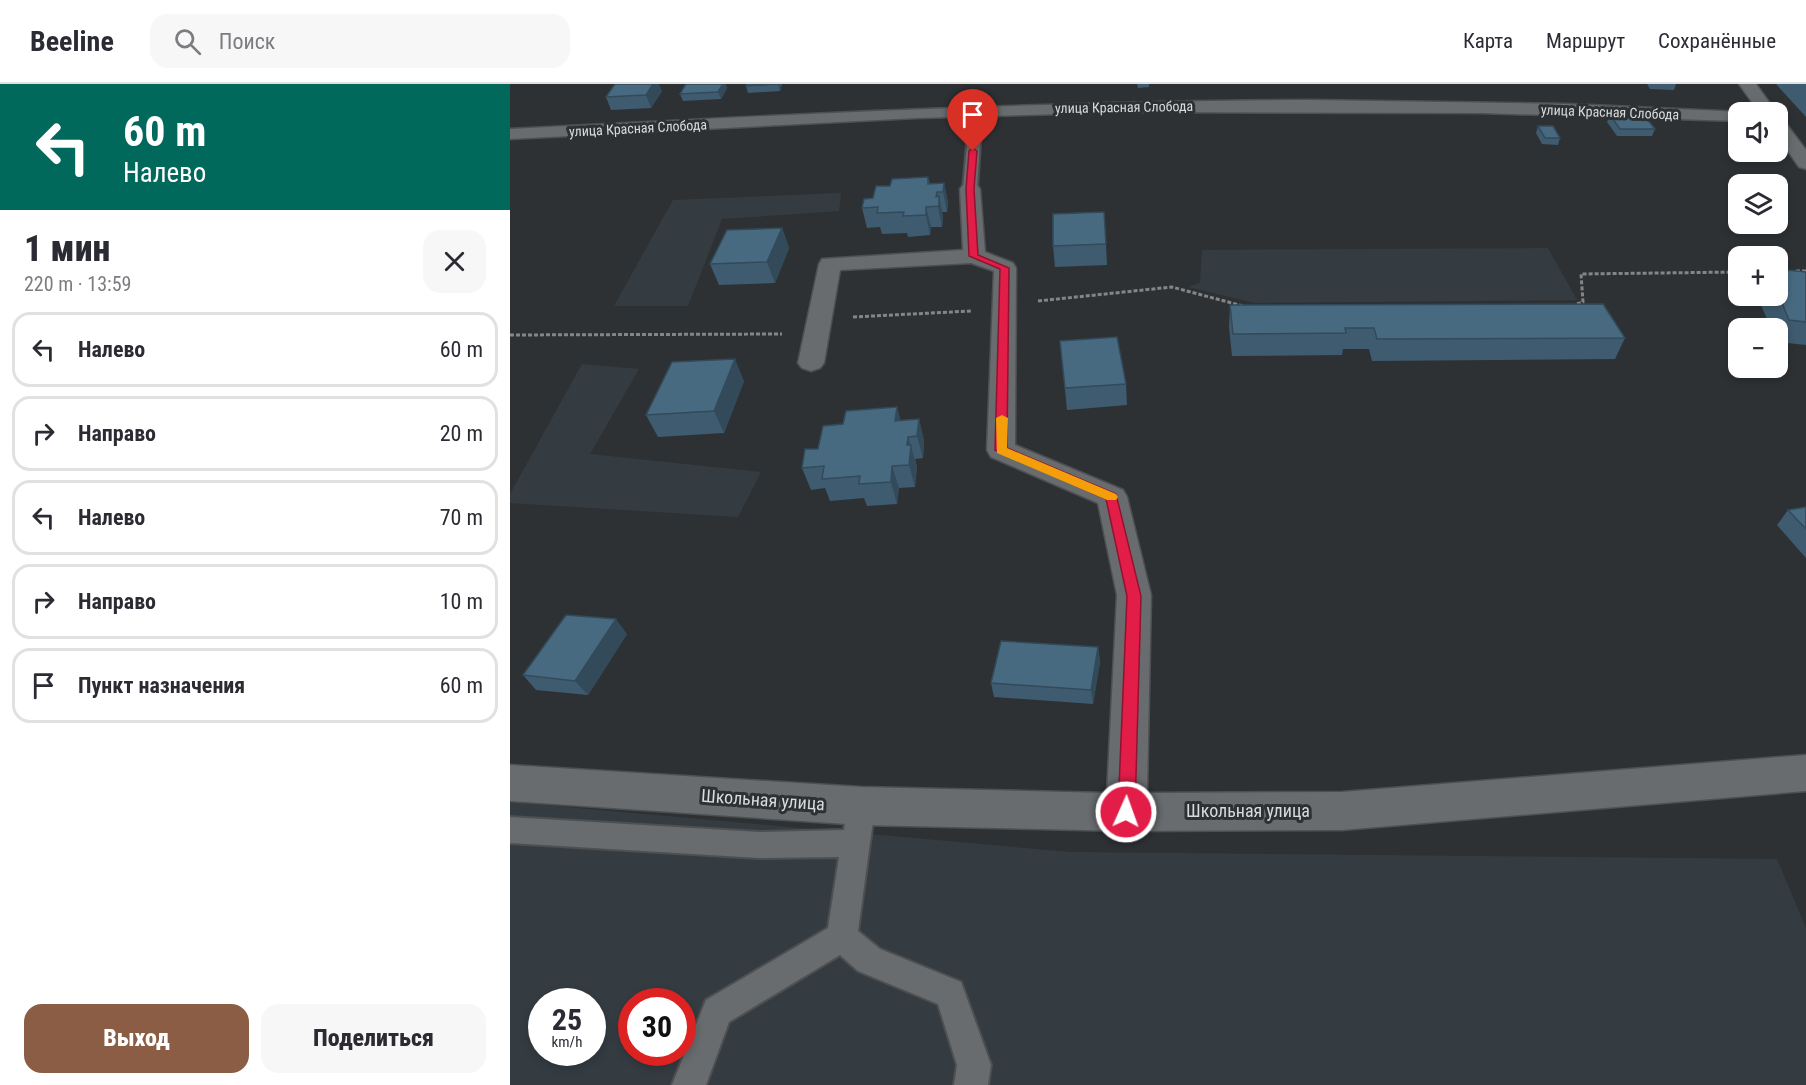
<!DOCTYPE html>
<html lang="ru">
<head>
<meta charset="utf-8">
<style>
	:root { --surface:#fff; --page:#f7f7f7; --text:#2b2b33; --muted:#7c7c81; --line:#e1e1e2; --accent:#8a5d44 }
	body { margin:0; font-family:"Roboto Condensed",sans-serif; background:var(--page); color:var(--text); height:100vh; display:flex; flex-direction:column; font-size:22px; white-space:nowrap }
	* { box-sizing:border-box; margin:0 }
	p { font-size:20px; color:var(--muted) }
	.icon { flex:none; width:33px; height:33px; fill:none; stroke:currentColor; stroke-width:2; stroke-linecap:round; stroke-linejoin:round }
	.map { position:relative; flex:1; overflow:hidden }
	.panel { display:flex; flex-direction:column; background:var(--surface); width:510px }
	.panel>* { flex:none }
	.guide { background:#00695c; color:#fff; overflow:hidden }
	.buttons { position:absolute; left:1218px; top:18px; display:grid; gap:12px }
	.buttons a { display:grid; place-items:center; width:60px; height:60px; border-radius:12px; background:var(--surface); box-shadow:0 3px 9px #0003; font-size:30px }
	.speed { position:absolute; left:18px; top:904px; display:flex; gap:12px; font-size:30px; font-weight:700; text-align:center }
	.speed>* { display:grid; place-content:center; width:78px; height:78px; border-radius:50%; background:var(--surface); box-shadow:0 3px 9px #0003; line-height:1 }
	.speed small { font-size:15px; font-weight:400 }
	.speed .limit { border:9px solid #d22; background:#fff; color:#111 }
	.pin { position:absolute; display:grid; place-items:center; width:51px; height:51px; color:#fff; margin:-62px -26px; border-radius:50% 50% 50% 0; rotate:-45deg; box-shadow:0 0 6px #0007 }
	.pin .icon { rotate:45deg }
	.me { position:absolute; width:66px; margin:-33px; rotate:2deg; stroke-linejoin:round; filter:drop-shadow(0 0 4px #0008) }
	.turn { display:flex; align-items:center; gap:21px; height:126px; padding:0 24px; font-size:27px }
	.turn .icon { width:78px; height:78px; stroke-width:2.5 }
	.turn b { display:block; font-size:42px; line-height:51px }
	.round { display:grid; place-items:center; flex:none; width:63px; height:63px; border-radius:18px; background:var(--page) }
	.overview { display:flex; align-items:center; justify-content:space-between; height:102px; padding:0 24px }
	h1 { font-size:36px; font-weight:800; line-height:45px }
	.primary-button { display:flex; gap:12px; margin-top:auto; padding:12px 24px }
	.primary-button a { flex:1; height:69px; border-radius:18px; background:var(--accent); color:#fff; font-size:24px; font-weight:800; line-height:69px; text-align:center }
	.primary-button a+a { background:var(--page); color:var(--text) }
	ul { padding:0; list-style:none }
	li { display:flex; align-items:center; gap:18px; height:75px; margin:0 12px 9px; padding:0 12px; border:3px solid var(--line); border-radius:18px }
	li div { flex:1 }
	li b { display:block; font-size:22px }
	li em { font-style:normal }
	header { display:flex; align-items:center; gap:36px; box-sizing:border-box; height:84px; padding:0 30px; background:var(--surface); border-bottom:2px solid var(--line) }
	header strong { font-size:28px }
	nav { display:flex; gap:33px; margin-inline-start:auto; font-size:21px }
	.search { width:420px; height:54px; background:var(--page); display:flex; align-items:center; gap:15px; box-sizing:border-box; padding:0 21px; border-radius:18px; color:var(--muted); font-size:22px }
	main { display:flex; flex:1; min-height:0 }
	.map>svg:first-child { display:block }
	.built { fill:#343c42; fill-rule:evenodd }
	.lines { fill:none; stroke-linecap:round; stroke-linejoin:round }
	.lane-casing { stroke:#4d4f51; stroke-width:4 }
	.street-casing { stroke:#4d4f51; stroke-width:3 }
	.path { stroke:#838688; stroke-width:3; stroke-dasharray:4 2; stroke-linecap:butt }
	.lane { fill:#686c6e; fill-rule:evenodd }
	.street { fill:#686c6e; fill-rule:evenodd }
	.wall { fill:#3e5b6f }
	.shaded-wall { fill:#324a5a }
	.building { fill:#486a81; stroke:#324a5a; stroke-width:1.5 }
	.route { fill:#e11d48; stroke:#92132f; stroke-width:1.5 }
	.slow { fill:#f59e0b }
	.labels { text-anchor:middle; stroke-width:6; stroke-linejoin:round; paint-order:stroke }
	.far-street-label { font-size:14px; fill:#d8dadc; stroke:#2e3134 }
	.near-street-label { font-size:18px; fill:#d8dadc; stroke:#2e3134 }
</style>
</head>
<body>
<header>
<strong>Beeline</strong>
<div class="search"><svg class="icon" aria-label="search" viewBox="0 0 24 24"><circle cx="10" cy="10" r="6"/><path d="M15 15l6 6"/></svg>Поиск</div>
<nav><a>Карта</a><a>Маршрут</a><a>Сохранённые</a></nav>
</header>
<main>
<section class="panel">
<div class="guide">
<div class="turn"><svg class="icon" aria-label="left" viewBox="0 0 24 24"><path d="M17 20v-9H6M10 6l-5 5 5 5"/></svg><div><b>60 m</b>Налево</div></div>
</div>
<div class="overview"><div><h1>1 мин</h1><p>220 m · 13:59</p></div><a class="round"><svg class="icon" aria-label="close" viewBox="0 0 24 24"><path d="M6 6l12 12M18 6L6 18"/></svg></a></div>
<ul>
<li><svg class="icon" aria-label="left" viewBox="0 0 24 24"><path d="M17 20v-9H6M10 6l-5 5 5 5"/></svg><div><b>Налево</b></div><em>60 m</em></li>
<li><svg class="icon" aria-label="right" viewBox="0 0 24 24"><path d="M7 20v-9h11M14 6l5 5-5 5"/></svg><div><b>Направо</b></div><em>20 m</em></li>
<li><svg class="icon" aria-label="left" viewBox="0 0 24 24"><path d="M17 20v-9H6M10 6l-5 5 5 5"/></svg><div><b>Налево</b></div><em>70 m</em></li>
<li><svg class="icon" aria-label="right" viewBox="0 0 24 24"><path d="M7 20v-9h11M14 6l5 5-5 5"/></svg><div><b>Направо</b></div><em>10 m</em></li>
<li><svg class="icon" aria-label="arrive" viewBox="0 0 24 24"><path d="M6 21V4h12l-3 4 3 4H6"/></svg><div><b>Пункт назначения</b></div><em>60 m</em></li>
</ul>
<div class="primary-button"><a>Выход</a><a>Поделиться</a></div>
</section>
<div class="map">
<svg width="1296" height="1001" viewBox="0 0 1296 1001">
	<rect width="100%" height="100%" fill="#2e3134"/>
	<g class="built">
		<polygon points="331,109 329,127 212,135 178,222 104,222 163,116"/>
		<polygon points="1038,164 1067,216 745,219 678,203 690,199 692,166"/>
		<polygon points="72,280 129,285 80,370 251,388 228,433 0,419 0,410"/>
		<path d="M0,718l560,50 707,7 29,69v157h-1296zM32,918h50v51h-50zM122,918h50v51h-50z"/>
	</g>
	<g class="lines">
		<g class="lane-casing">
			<g id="lane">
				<polygon points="466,24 472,28 467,105 460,109 453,105 460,28"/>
				<polygon points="351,709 361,713 365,722 348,847 370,865 451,898 481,981 478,1001 444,1001 447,981 428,920 348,887 330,871 219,938 196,1001 162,1001 196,916 318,844 329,773 249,774 0,759 0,733 249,748 334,746 337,722 341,713"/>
			</g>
		</g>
		<g class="street-casing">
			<g id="street">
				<polygon points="1229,0 1246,0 1266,28 1249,28"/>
				<path d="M800,16l257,4 177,8h-6v9l-257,-8 -342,-1 -222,6 -407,21v-10c267,-14 533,-28 800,-29z"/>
				<polygon points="1268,36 1274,37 1296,66 1296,85 1289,83 1268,53"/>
				<polygon points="460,99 467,101 470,105 475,168 503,179 506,184 505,361 613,406 617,413 641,511 637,709 832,708 1296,671 1296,707 832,746 616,747 351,741 0,717 0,681 351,703 597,709 607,511 588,419 481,373 477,366 484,187 461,179 330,186 314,279 310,284 301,287 292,284 288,279 309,180 312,175 453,166 450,105 453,101"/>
			</g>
		</g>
		<g class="path">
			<polyline points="1286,187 1296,187"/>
			<polyline points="528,217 662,203 733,222"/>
			<polyline points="1067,220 1073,218 1071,190 1228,188"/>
			<polyline points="343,233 461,227"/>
			<polyline points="0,251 272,250"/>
		</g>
		<use href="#lane" class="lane"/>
		<use href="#street" class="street"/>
	</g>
	<g class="wall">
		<polygon points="176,0 215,0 217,4 211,15 173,17 170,10"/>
		<polygon points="272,0 270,7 238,9 236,2"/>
		<polygon points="627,0 639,0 639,3 628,4"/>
		<polygon points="1137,0 1166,0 1164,6 1140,5"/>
		<polygon points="1266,0 1296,0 1296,33"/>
		<polygon points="152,7 141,24 101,26 96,13"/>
		<polygon points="1100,31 1145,45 1142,52 1107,52 1097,38"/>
		<polygon points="1028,42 1050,54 1048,61 1032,60 1026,49"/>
		<polygon points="418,93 420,100 434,99 438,119 437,128 432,128 433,133 432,143 421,143 420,151 398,153 397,149 372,150 370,143 357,144 352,124 363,114 380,102"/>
		<polygon points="272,144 279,164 265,199 209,201 200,180"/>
		<polygon points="596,160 597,181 545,183 543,162"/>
		<polygon points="1268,185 1296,188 1296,261 1268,258 1268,244 1261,244 1247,212 1268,212"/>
		<polygon points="720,221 1115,254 1105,275 862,277 859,265 833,265 832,271 722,272 719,243"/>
		<polygon points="550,257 616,300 617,321 557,326"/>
		<polygon points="234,297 214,349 148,353 136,331"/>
		<polygon points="409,335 414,357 413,374 405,375 407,383 405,403 389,404 387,420 357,422 354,414 320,417 315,404 301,406 292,384 391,336"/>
		<polygon points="1296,423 1296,474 1267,441 1278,426"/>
		<polygon points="117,550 78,611 26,606 13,591"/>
		<polygon points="588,563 590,578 583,620 484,613 481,599"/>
	</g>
	<g class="shaded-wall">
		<polygon points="143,0 149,0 152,7 141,24 136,11"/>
		<polygon points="213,0 215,0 217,4 211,15 208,8"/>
		<polygon points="268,0 272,0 270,7"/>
		<polygon points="434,99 438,119 437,128 433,108"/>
		<polygon points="427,108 429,119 429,112 433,133 432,143 426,113"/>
		<polygon points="416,123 421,143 420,151 416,131"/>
		<polygon points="272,144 279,164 265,199 257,178"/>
		<polygon points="225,275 234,297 214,349 204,327"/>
		<polygon points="387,323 393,345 385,337"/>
		<polygon points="409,335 414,357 413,374 407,352"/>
		<polygon points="398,353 407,383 405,403 399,381 397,361"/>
		<polygon points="382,382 389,404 387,420 381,398"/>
		<polygon points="106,535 117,550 78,611 65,597"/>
		<polygon points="588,563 590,578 583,620 581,606"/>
	</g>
	<g class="building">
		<polygon points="105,0 143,0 136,11 96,13"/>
		<polygon points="176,0 213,0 208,8 170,10"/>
		<polygon points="237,0 268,0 236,2"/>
		<polygon points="1100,31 1134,31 1145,45 1110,45"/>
		<polygon points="1028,42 1043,42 1050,54 1035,54"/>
		<polygon points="418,93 418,100 434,99 433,108 427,108 426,113 429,112 429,122 416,123 416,131 393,132 394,128 367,129 368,123 352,124 354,115 363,114 366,102 380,102 382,95"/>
		<polygon points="594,128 596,160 543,162 543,130"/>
		<polygon points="272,144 257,178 200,180 217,146"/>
		<polygon points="1268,185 1296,188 1296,238 1279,236 1268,209"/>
		<polygon points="1093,220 1115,254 867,255 864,244 835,244 836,249 723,250 720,221"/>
		<polygon points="607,253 616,300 555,304 550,257"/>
		<polygon points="225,275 204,327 136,331 162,278"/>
		<polygon points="387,323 385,337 409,335 407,352 398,353 397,361 401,361 399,381 382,382 381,398 349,400 350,392 312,395 314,382 292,384 295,365 308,365 313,342 333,340 336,327"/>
		<polygon points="1296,423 1296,445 1278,426"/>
		<polygon points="56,531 106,535 65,597 13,591"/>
		<polygon points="491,557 588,563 581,606 481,599"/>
	</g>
	<polygon class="route" points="463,64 467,67 464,105 468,171 499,184 497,364 606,410 631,512 625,728 622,734 616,736 610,734 608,728 617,512 596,415 485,366 490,185 459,172 456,105 459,67"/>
	<polygon class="slow" points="492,331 498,334 497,364 606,410 608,413 606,416 597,416 487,369 486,334"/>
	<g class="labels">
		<g class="far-street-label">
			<text transform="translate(614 23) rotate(-1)" y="5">улица Красная Слобода</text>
			<text transform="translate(1100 28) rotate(2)" y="5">улица Красная Слобода</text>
			<text transform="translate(128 44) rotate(-3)" y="5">улица Красная Слобода</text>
		</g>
		<g class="near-street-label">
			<text transform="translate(253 716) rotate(4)" y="6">Школьная улица</text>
			<text x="738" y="733">Школьная улица</text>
		</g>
	</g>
</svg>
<div class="buttons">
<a><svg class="icon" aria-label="sound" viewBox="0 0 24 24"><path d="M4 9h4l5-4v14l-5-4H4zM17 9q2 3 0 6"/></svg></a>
<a><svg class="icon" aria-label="layers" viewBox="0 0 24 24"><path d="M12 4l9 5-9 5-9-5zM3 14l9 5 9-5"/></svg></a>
<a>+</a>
<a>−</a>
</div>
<div class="speed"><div>25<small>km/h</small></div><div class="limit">30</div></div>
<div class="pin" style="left:463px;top:67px;background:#d93025"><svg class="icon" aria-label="arrive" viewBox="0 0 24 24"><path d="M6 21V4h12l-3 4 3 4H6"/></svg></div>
<svg class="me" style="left:616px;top:728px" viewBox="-20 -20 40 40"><circle r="17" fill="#e11d48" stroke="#fff" stroke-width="3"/><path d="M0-11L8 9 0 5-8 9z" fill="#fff"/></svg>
</div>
</main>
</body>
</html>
